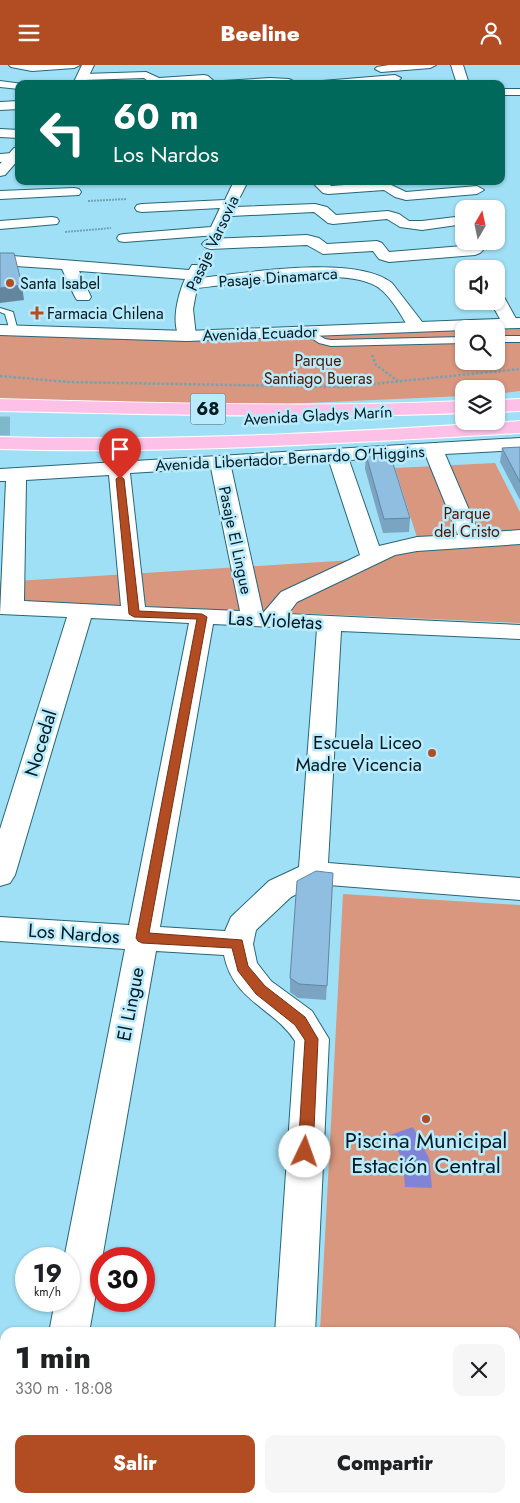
<!DOCTYPE html>
<html lang="es">
<head>
<meta charset="utf-8">
<style>
	:root { --surface:#fff; --page:#f6f6f6; --text:#202124; --muted:#757577; --accent:#b24c22 }
	body { margin:0; font-family:Jost,sans-serif; background:var(--page); color:var(--text); height:100vh; display:flex; flex-direction:column; font-size:19px; white-space:nowrap }
	* { box-sizing:border-box; margin:0 }
	p { font-size:16px; color:var(--muted) }
	.icon { flex:none; width:28px; height:28px; fill:none; stroke:currentColor; stroke-width:2; stroke-linecap:round; stroke-linejoin:round }
	.map { position:relative; flex:1; overflow:hidden }
	.panel { position:absolute; left:0px; top:1262px; width:520px; height:176px; display:flex; flex-direction:column; background:var(--surface); border-radius:15px 15px 0 0; box-shadow:0 1px 4px #0004 }
	.panel>* { flex:none }
	.hud { position:absolute; left:15px; top:15px; width:490px; height:105px; border-radius:10px; box-shadow:0 1px 4px #0004; background:#00695c; color:#fff; overflow:hidden }
	.needle { width:32px; rotate:9deg }
	.tools { position:absolute; left:455px; top:135px; display:grid; gap:10px }
	.tools a { display:grid; place-items:center; width:50px; height:50px; border-radius:10px; background:var(--surface); box-shadow:0 1px 4px #0004; font-size:25px }
	.speed { position:absolute; left:15px; top:1182px; display:flex; gap:10px; font-size:25px; font-weight:700; text-align:center }
	.speed>* { display:grid; place-content:center; width:65px; height:65px; border-radius:50%; background:var(--surface); box-shadow:0 1px 4px #0004; line-height:1 }
	.speed small { font-size:12px; font-weight:400 }
	.speed .limit { border:8px solid #d22; background:#fff; color:#111 }
	.pin { position:absolute; display:grid; place-items:center; width:42px; height:42px; color:#fff; margin:-51px -21px; border-radius:50% 50% 50% 0; rotate:-45deg; box-shadow:0 0 5px #0007 }
	.pin .icon { rotate:45deg }
	.me { position:absolute; width:55px; margin:-28px; rotate:3deg; stroke-linejoin:round; filter:drop-shadow(0 0 4px #0008) }
	.turn { display:flex; align-items:center; gap:18px; height:105px; padding:0 15px; font-size:22px }
	.turn .icon { width:65px; height:65px; stroke-width:2.5 }
	.turn b { display:block; font-size:35px; line-height:42px }
	.round { display:grid; place-items:center; flex:none; width:52px; height:52px; border-radius:10px; background:var(--page) }
	.head { display:flex; align-items:center; justify-content:space-between; height:85px; padding:0 15px }
	h1 { font-size:30px; font-weight:800; line-height:38px }
	.primary-button { display:flex; gap:10px; margin-top:auto; padding:10px 15px }
	.primary-button a { flex:1; height:58px; border-radius:10px; background:var(--accent); color:#fff; font-size:20px; font-weight:800; line-height:58px; text-align:center }
	.primary-button a+a { background:var(--page); color:var(--text) }
	header { display:flex; justify-content:space-between; align-items:center; height:65px; padding:0 15px; background:var(--accent); color:#fff; font-size:22px; font-weight:800 }
	.map>svg:first-child { display:block }
	.green { fill:#d8977e }
	.water { fill:#8184d6 }
	.lines { fill:none; stroke-linecap:round; stroke-linejoin:round }
	.primary-tunnel { stroke:#80b8cb; stroke-width:19; stroke-dasharray:19 10; stroke-linecap:butt }
	.service-casing { stroke:#266679; stroke-width:2 }
	.minor-casing { stroke:#266679; stroke-width:2 }
	.tertiary-casing { stroke:#266679; stroke-width:2 }
	.secondary-casing { stroke:#266679; stroke-width:2 }
	.primary-casing { stroke:#fff; stroke-width:2 }
	.path-far1 { stroke:#70a4b5; stroke-width:2; stroke-dasharray:2 1; stroke-linecap:butt }
	.path { stroke:#70a4b5; stroke-width:2.5; stroke-dasharray:2.5 2; stroke-linecap:butt }
	.service { fill:#fff; fill-rule:evenodd }
	.minor { fill:#fff; fill-rule:evenodd }
	.tertiary { fill:#fff; fill-rule:evenodd }
	.secondary { fill:#fff; fill-rule:evenodd }
	.primary { fill:#fdc1e8; fill-rule:evenodd }
	.wall { fill:#7ba3c2 }
	.shaded-wall { fill:#64859e }
	.building { fill:#8fbee1; stroke:#64859e }
	.route { fill:#b24c22; stroke:#743116 }
	.poi-dot { fill:#b24c22; stroke:#b9ebfc; stroke-width:2 }
	.labels { text-anchor:middle; stroke-width:5; stroke-linejoin:round; paint-order:stroke }
	.far-street-label { font-size:16px; fill:#011a21; stroke:#b9ebfc }
	.far-poi-label { font-size:16px; fill:#011a21; stroke:#b9ebfc; text-anchor:start }
	.far-park-label { font-size:16px; fill:#4f1600; stroke:#b9ebfc }
	.shield { fill:#b9ebfc; stroke:#385963; stroke-width:1 }
	.shield-label { font-size:18px; font-weight:bold; fill:#011a21 }
	.street-label { font-size:19px; fill:#011a21; stroke:#b9ebfc }
	.poi-label { font-size:19px; fill:#011a21; stroke:#b9ebfc; text-anchor:end }
	.near-poi-label { font-size:22px; fill:#011a21; stroke:#b9ebfc }
</style>
</head>
<body>
<header><svg class="icon" aria-label="menu" viewBox="0 0 24 24"><path d="M4 6h16M4 12h16M4 18h16"/></svg>Beeline<svg class="icon" aria-label="person" viewBox="0 0 24 24"><circle cx="12" cy="8" r="4"/><path d="M4 21q1-7 8-7t8 7"/></svg></header>
<div class="map">
<svg width="520" height="1438" viewBox="0 0 520 1438">
	<rect width="100%" height="100%" fill="#a0e0f6"/>
	<g class="green">
		<polygon points="520,263 520,326 496,329 496,324 464,324 464,331 283,339 0,336 0,270 150,275 464,265 464,296 496,296 495,264"/>
		<polygon points="495,398 520,447 520,558 0,535 0,517 353,495 420,482 395,403"/>
		<polygon points="343,829 520,840 520,1438 311,1438 312,1434 515,1434 515,1268 320,1267"/>
	</g>
	<g class="water">
		<polygon points="413,1062 429,1093 432,1123 405,1122 403,1096 390,1070"/>
		<polygon points="515,1271 520,1271 520,1438 460,1438 459,1434 515,1434"/>
	</g>
	<g class="lines">
		<polyline class="primary-tunnel" points="0,361 10,361"/>
		<g class="service-casing">
			<g id="service">
				<polygon points="0,243 13,247 18,266 17,268 10,266 5,249 0,247"/>
				<polygon points="307,263 325,274 331,275 464,272 464,278 331,281 319,278 304,268 304,264"/>
				<rect x="496" y="271" width="24" height="6"/>
			</g>
		</g>
		<g class="minor-casing">
			<g id="minor">
				<polygon points="9,0 80,0 74,3 32,6 11,2"/>
				<polygon points="389,0 436,0 430,3 381,7 375,4 377,2"/>
				<polygon points="451,0 463,0 469,19 457,19"/>
				<polygon points="146,7 159,13 204,10 208,11 217,19 204,19 201,17 152,19 144,13 84,15 78,12 84,9"/>
				<polygon points="395,10 401,13 399,15 367,19 316,19 322,16"/>
				<polygon points="270,13 289,14 295,17 294,19 217,19 223,16"/>
				<polygon points="0,16 23,19 19,19 19,24 0,22"/>
				<rect x="501" y="24" width="19" height="6"/>
				<polygon points="19,36 19,44 0,45 0,37"/>
				<polygon points="0,64 19,65 19,73 0,72"/>
				<polygon points="13,88 19,91 18,95 0,97 0,89"/>
				<polygon points="234,116 248,116 235,142 315,139 327,142 336,150 388,146 399,149 409,156 422,156 464,151 464,159 422,165 400,162 387,154 333,159 328,158 314,147 231,151 222,169 217,170 124,177 119,176 117,173 119,170 124,169 211,162 220,143 142,147 137,146 135,143 137,140 142,139 225,135"/>
				<polygon points="311,116 326,116 331,121 385,117 406,127 477,121 484,125 477,129 406,135 395,132 384,125 328,129 323,128"/>
				<polygon points="74,123 79,124 81,127 79,130 0,134 0,126"/>
				<polygon points="52,152 57,153 59,156 57,159 0,164 0,156"/>
				<polygon points="307,170 319,173 327,179 377,176 382,178 389,187 475,180 480,182 483,185 480,188 475,190 389,197 379,194 373,186 323,189 307,180 210,184 205,182 202,179 205,176 210,174"/>
				<path d="M0,190l189,15 3,-5h12l2,3 -5,10c45,-5 154,-24 191,5l34,44 -3,4h-12c-10,-15 -20,-36 -35,-45 -33,-20 -139,-2 -179,2l-4,21 3,27 -3,4 -6,1 -6,-1c-11,-16 -3,-45 4,-61l-106,-8 12,26 -2,3h-12l-2,-3 -13,-28 -62,-4z"/>
				<polygon points="496,227 502,229 504,232 519,259 517,263 505,263 490,236 496,236"/>
				<path d="M520,373v12l-75,4 34,79 41,-3v14l-103,7 -22,4 -98,47 -9,12 232,11v14l-179,-8 -13,232 192,15v22l-204,-16 -25,13 -35,33 -3,14 4,19 14,18 41,30 17,28 -14,294h-40l20,-292c-21,-33 -62,-40 -71,-86l-68,-4 -67,382h-40l6,-32h14v-42h-5l61,-310 -125,-8v-24l129,8 60,-302 -98,-5 -76,257 -5,8 -10,3v-57l67,-212 -67,-3 6,-133h-6v-12zM426,391l32,79 -41,2 -38,9 -30,-86zM329,396l31,94 -79,37 -18,21 -32,-146zM211,403l29,143 -95,-4 -15,-134zM109,410l12,131 -97,-5 2,-121zM213,559l104,5 -18,238 -30,14 -38,36 -6,14 -65,-4z"/>
				<polygon points="16,1434 60,1434 59,1438 15,1438"/>
				<polygon points="178,1434 222,1434 220,1438 176,1438"/>
			</g>
		</g>
		<g class="tertiary-casing">
			<g id="tertiary">
				<polygon points="82,0 94,0 85,19 73,19"/>
				<polygon points="19,82 19,94 5,110 0,111 0,99 14,83"/>
			</g>
		</g>
		<g class="secondary-casing">
			<polygon id="secondary" points="520,253 520,263 464,264 464,265 187,276 0,270 0,260 187,266"/>
		</g>
		<g class="primary-casing">
			<g id="primary">
				<path d="M0,334c154,4 309,9 464,2v12c-155,6 -310,1 -464,-2z"/>
				<polygon points="520,334 520,346 496,347 496,335"/>
				<path d="M520,356v12c-173,10 -346,21 -520,16v-12c174,5 347,-5 520,-16z"/>
			</g>
		</g>
		<g class="path-far1">
			<polyline points="88,136 127,134"/>
			<polyline points="65,167 111,163"/>
		</g>
		<g class="path">
			<polyline points="372,290 376,300 398,316"/>
			<polyline points="0,311 68,317 343,322 520,304"/>
		</g>
		<use href="#service" class="service"/>
		<use href="#minor" class="minor"/>
		<use href="#tertiary" class="tertiary"/>
		<use href="#secondary" class="secondary"/>
		<use href="#primary" class="primary"/>
	</g>
	<g class="wall">
		<polygon points="520,382 520,435 500,397 502,383"/>
		<polygon points="366,390 410,453 409,467 383,468 365,404"/>
		<polygon points="333,808 326,935 298,933 290,927 290,913"/>
	</g>
	<polygon class="shaded-wall" points="22,220 24,235 0,238 0,223"/>
	<g class="building">
		<polygon points="0,188 14,188 22,220 0,223"/>
		<polygon points="520,382 520,417 502,383"/>
		<polygon points="390,389 410,453 384,454 366,390"/>
		<polygon points="316,806 333,808 327,921 299,919 290,913 297,816"/>
	</g>
	<polygon class="route" points="120,411 124,414 139,546 202,549 207,552 149,868 242,875 248,901 265,921 305,952 318,974 313,1087 310,1092 305,1094 300,1092 298,1087 305,975 295,960 256,929 238,906 232,883 142,878 138,876 136,873 197,554 134,552 129,549 116,414"/>
	<g class="poi-dot">
		<circle cx="10" cy="218" r="5"/>
		<path d="M34.5 240.5h5v5h5v5h-5v5h-5v-5h-5v-5h5z"/>
		<circle cx="432" cy="688" r="5"/>
		<circle cx="426" cy="1054" r="5"/>
	</g>
	<g class="labels">
		<g class="far-street-label">
			<text transform="translate(212 178) rotate(-65)" y="6">Pasaje Varsovia</text>
			<text transform="translate(278 212) rotate(-4)" y="6">Pasaje Dinamarca</text>
			<text transform="translate(260 268) rotate(-2)" y="6">Avenida Ecuador</text>
			<text transform="translate(318 350) rotate(-3)" y="6">Avenida Gladys Marín</text>
			<text transform="translate(290 393) rotate(-3)" y="6">Avenida Libertador Bernardo O'Higgins</text>
			<text transform="translate(236 475) rotate(78)" y="6">Pasaje El Lingue</text>
		</g>
		<g class="far-poi-label">
			<text x="20" y="224">Santa Isabel</text>
			<text x="47" y="254">Farmacia Chilena</text>
		</g>
		<g class="far-park-label">
			<text x="318" y="301">Parque<tspan x="318" dy="18">Santiago Bueras</tspan></text>
			<text x="467" y="454">Parque<tspan x="467" dy="18">del Cristo</tspan></text>
		</g>
		<rect class="shield" x="190.5" y="328.5" width="35" height="31" rx="4"/>
		<g class="shield-label">
			<text x="208" y="350">68</text>
		</g>
		<g class="street-label">
			<text transform="translate(275 555) rotate(3)" y="7">Las Violetas</text>
			<text transform="translate(40 678) rotate(-73)" y="7">Nocedal</text>
			<text transform="translate(74 868) rotate(4)" y="7">Los Nardos</text>
			<text transform="translate(130 939) rotate(-79)" y="7">El Lingue</text>
		</g>
		<g class="poi-label">
			<text x="422" y="684">Escuela Liceo<tspan x="422" dy="22">Madre Vicencia</tspan></text>
		</g>
		<g class="near-poi-label">
			<text x="426" y="1083">Piscina Municipal<tspan x="426" dy="25">Estación Central</tspan></text>
		</g>
	</g>
</svg>
<div class="tools">
<a><svg class="needle" viewBox="-14 -14 28 28"><path d="M0-13l5 13h-10z" fill="#e53935"/><path d="M0 13l5-13h-10z" fill="#757577"/></svg></a>
<a><svg class="icon" aria-label="sound" viewBox="0 0 24 24"><path d="M4 9h4l5-4v14l-5-4H4zM17 9q2 3 0 6"/></svg></a>
<a><svg class="icon" aria-label="search" viewBox="0 0 24 24"><circle cx="10" cy="10" r="6"/><path d="M15 15l6 6"/></svg></a>
<a><svg class="icon" aria-label="layers" viewBox="0 0 24 24"><path d="M12 4l9 5-9 5-9-5zM3 14l9 5 9-5"/></svg></a>
</div>
<div class="speed"><div>19<small>km/h</small></div><div class="limit">30</div></div>
<div class="pin" style="left:120px;top:414px;background:#d93025"><svg class="icon" aria-label="arrive" viewBox="0 0 24 24"><path d="M6 21V4h12l-3 4 3 4H6"/></svg></div>
<svg class="me" style="left:305px;top:1087px" viewBox="-20 -20 40 40"><circle r="19" fill="#fff"/><path d="M0-13L10 11 0 6-10 11z" fill="#b24c22"/></svg>
<div class="hud">
<div class="turn"><svg class="icon" aria-label="left" viewBox="0 0 24 24"><path d="M17 20v-9H6M10 6l-5 5 5 5"/></svg><div><b>60 m</b>Los Nardos</div></div>
</div>
<section class="panel">
<div class="head"><div><h1>1 min</h1><p>330 m · 18:08</p></div><a class="round"><svg class="icon" aria-label="close" viewBox="0 0 24 24"><path d="M6 6l12 12M18 6L6 18"/></svg></a></div>
<div class="primary-button"><a>Salir</a><a>Compartir</a></div>
</section>
</div>
</body>
</html>
